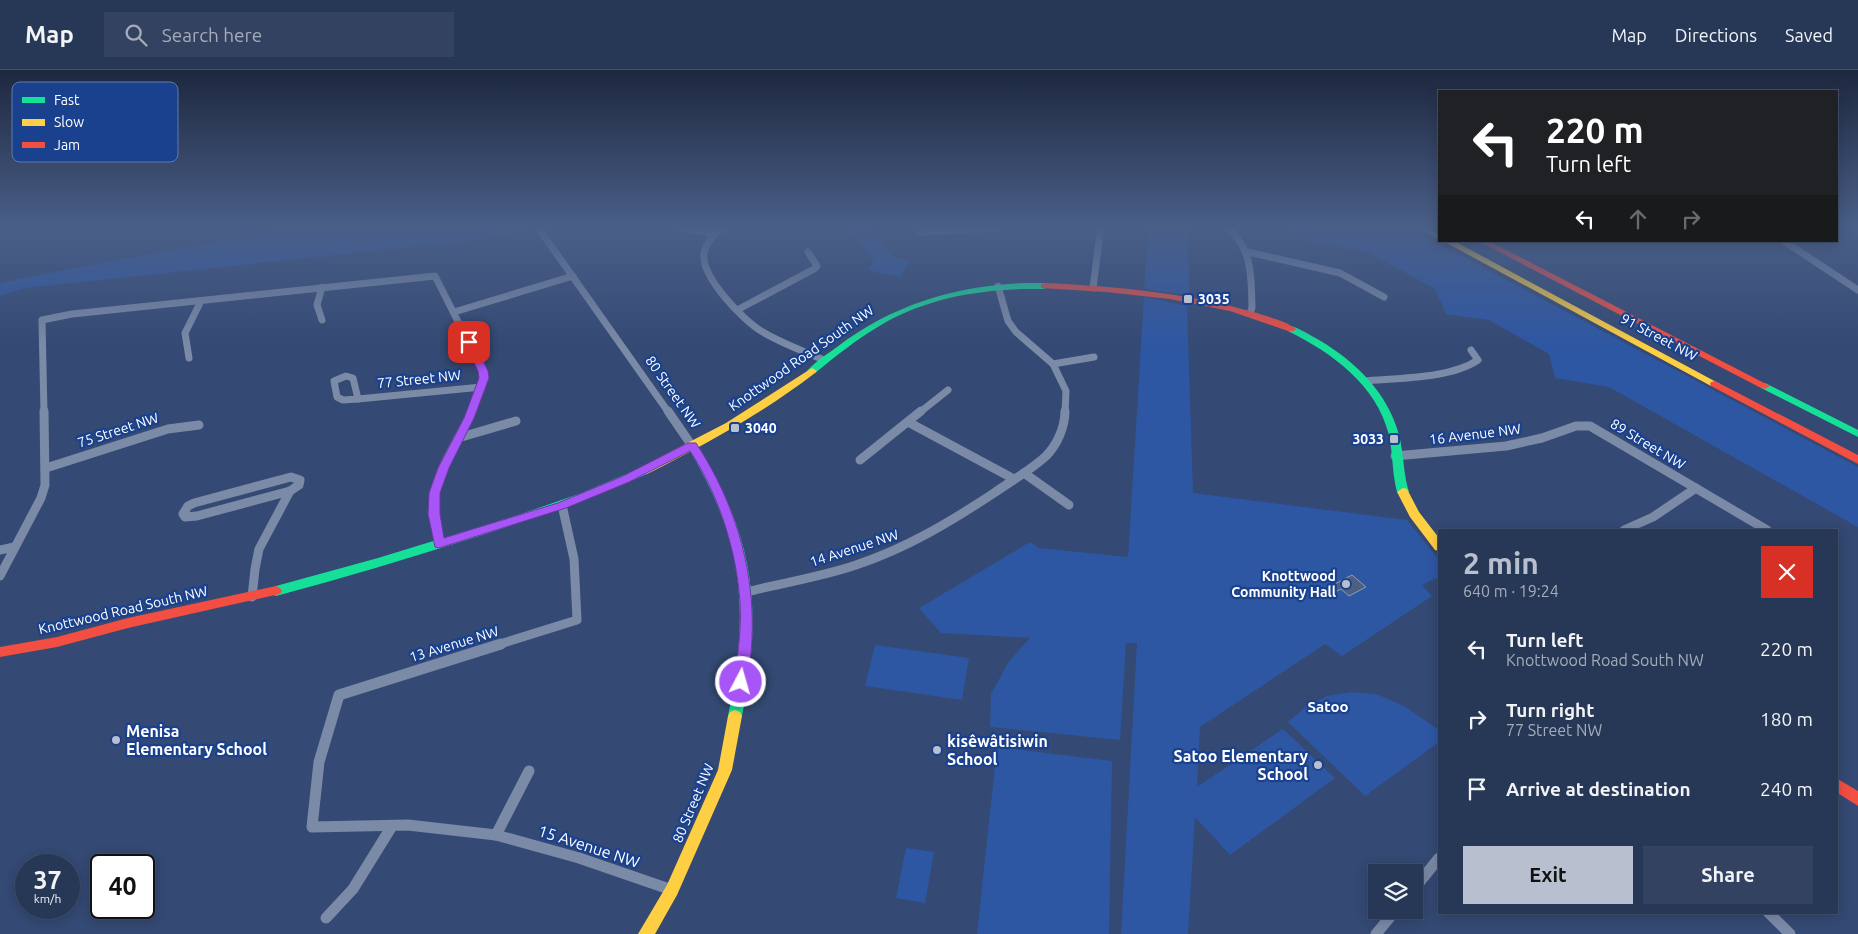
<!DOCTYPE html>
<html lang="en">
<head>
<meta charset="utf-8">
<style>
	:root { --surface:#273756; --page:#334260; --text:#f1f3f6; --muted:#a4acb9; --line:#43516c; --accent:#b8bfce }
	body { margin:0; font-family:Ubuntu,sans-serif; background:var(--page); color:var(--text); height:100vh; display:flex; flex-direction:column; font-size:19px; white-space:nowrap }
	* { box-sizing:border-box; margin:0 }
	p { font-size:16px; color:var(--muted) }
	.icon { flex:none; width:28px; height:28px; fill:none; stroke:currentColor; stroke-width:2; stroke-linecap:round; stroke-linejoin:round }
	.map { position:relative; flex:1; overflow:hidden }
	.side { position:absolute; left:1438px; top:459px; width:400px; height:385px; display:flex; flex-direction:column; background:var(--surface); border-radius:0px; box-shadow:0 2px 12px #0003,0 0 0 1px var(--line) }
	.side>* { flex:none }
	.guide { position:absolute; left:1438px; top:20px; width:400px; height:152px; border-radius:0px; box-shadow:0 2px 12px #0003,0 0 0 1px var(--line); background:#202124; color:#fff; overflow:hidden }
	.tools { position:absolute; left:1368px; top:794px; display:grid; gap:10px }
	.tools a { display:grid; place-items:center; width:55px; height:55px; border-radius:0px; background:var(--surface); box-shadow:0 2px 12px #0003,0 0 0 1px var(--line); font-size:25px }
	.speed { position:absolute; left:15px; top:784px; display:flex; gap:10px; font-size:25px; font-weight:700; text-align:center }
	.speed>* { display:grid; place-content:center; width:65px; height:65px; border-radius:50%; background:var(--surface); box-shadow:0 2px 12px #0003,0 0 0 1px var(--line); line-height:1 }
	.speed small { font-size:12px; font-weight:400 }
	.speed .limit { border:2px solid #111; border-radius:8px; background:#fff; color:#111 }
	.pin { position:absolute; display:grid; place-items:center; width:42px; height:42px; color:#fff; margin:-21px; border-radius:10px; box-shadow:0 2px 8px #0006 }
	.me { position:absolute; width:55px; margin:-28px; rotate:6deg; stroke-linejoin:round; filter:drop-shadow(0 0 4px #0008) }
	.turn { display:flex; align-items:center; gap:18px; height:105px; padding:0 25px; font-size:22px }
	.turn .icon { width:65px; height:65px; stroke-width:2.5 }
	.turn b { display:block; font-size:35px; line-height:42px }
	.lanes { display:flex; align-items:center; height:48px; padding:0 25px; background:#0003; justify-content:center; gap:25px; direction:ltr }
	.lanes .off { opacity:.35 }
	.round { display:grid; place-items:center; flex:none; width:52px; height:52px; border-radius:0px; background:var(--page) }
	.overview { display:flex; align-items:center; justify-content:space-between; height:85px; padding:0 25px }
	h1 { font-size:30px; font-weight:700; line-height:38px; color:var(--accent) }
	.primary-button { display:flex; gap:10px; margin-top:auto; padding:10px 25px }
	.primary-button a { flex:1; height:58px; border-radius:0px; background:var(--accent); color:#111; font-size:20px; font-weight:700; line-height:58px; text-align:center }
	.primary-button a+a { background:var(--page); color:var(--text) }
	ul { padding:0; list-style:none }
	li { display:flex; align-items:center; gap:15px; height:70px; padding:0 25px }
	li div { flex:1 }
	li b { display:block; font-size:19px }
	li em { font-style:normal }
	header { display:flex; align-items:center; gap:30px; box-sizing:border-box; height:70px; padding:0 25px; background:var(--surface); border-bottom:1px solid var(--line) }
	header strong { font-size:24px }
	nav { display:flex; gap:28px; margin-inline-start:auto; font-size:18px }
	.search { width:350px; height:45px; background:var(--page); display:flex; align-items:center; gap:12px; box-sizing:border-box; padding:0 18px; border-radius:0px; color:var(--muted); font-size:19px }
	.map>svg:first-child { display:block }
	.green { fill:#2e57a3 }
	.building { fill:#4e6081; stroke:#909db5 }
	.lines { fill:none; stroke-linecap:round; stroke-linejoin:round }
	.street-far2 { stroke:#7b8aa7; stroke-width:7 }
	.street-far1 { stroke:#7b8aa7; stroke-width:9 }
	.street { stroke:#7b8aa7; stroke-width:11 }
	.fast { fill:#16e098; fill-rule:evenodd }
	.slow { fill:#ffcf43; fill-rule:evenodd }
	.jam { fill:#f24e42; fill-rule:evenodd }
	.route { fill:#a855f7; stroke:#6d37a1 }
	.poi-dot { fill:#b8bfce; stroke:#1a418d; stroke-width:2 }
	.labels { text-anchor:middle; stroke-width:4.5; stroke-linejoin:round; paint-order:stroke }
	.poi-label { font-size:14px; font-weight:bold; fill:#fff; stroke:#1a418d; text-anchor:start }
	.street-label { font-size:14px; fill:#fff; stroke:#1a418d }
	.neighbourhood-label { font-size:15px; font-weight:bold; fill:#fff; stroke:#1a418d }
	.near-poi-label { font-size:16px; font-weight:bold; fill:#fff; stroke:#1a418d; text-anchor:start }
	.near-street-label { font-size:16px; fill:#fff; stroke:#1a418d }
	.key { fill:#1a418d; stroke:#5f7aaf; stroke-width:1 }
	.key-label { font-size:14px; fill:#fff }
</style>
</head>
<body>
<header>
<strong>Map</strong>
<div class="search"><svg class="icon" aria-label="search" viewBox="0 0 24 24"><circle cx="10" cy="10" r="6"/><path d="M15 15l6 6"/></svg>Search here</div>
<nav><a>Map</a><a>Directions</a><a>Saved</a></nav>
</header>
<div class="map">
<svg width="1858" height="864" viewBox="0 0 1858 864">
	<rect width="100%" height="100%" fill="#344973"/>
	<g class="green">
		<polygon points="303,156 525,156 527,158 485,169 25,218 0,226 0,213 84,196"/>
		<polygon points="835,156 863,156 895,188 911,190 900,207 868,200 874,191 851,160"/>
		<polygon points="1149,156 1216,156 1188,156 1189,225 1144,219"/>
		<polygon points="1293,156 1405,156 1858,397 1858,457 1609,317 1555,308 1549,284 1489,250 1446,244 1435,219 1368,182 1300,169"/>
		<polygon points="1144,227 1187,236 1193,423 1407,450 1439,490 1439,507 1422,515 1432,526 1342,586 1325,574 1200,657 1197,717 1283,659 1335,708 1230,785 1195,747 1188,864 1121,864 1137,573 1126,573 1120,670 990,657 991,624 1009,591 1030,568 941,563 919,538 1030,472 1039,478 1128,487"/>
		<polygon points="875,575 969,588 962,630 865,616"/>
		<polygon points="1351,622 1376,624 1404,636 1439,660 1439,672 1365,726 1288,652 1306,637 1327,626"/>
		<polygon points="997,677 1112,691 1109,864 977,864"/>
		<polygon points="906,778 934,782 925,833 896,828"/>
	</g>
	<polygon class="building" points="1352,505 1366,517 1349,526 1341,519 1337,521 1331,516"/>
	<g class="lines">
		<g class="street-far2">
			<polyline points="537,156 669,343"/>
			<polyline points="676,156 714,164"/>
			<path d="M724,156c-8,7 -18,15 -20,27 -4,23 39,67 57,78 20,12 42,20 63,29"/>
			<path d="M1227,156c26,25 24,49 25,82l-2,5"/>
			<polyline points="921,162 996,158 997,156"/>
			<polyline points="1784,171 1858,220"/>
			<polyline points="1248,182 1340,203 1384,227"/>
			<polyline points="998,216 1008,251 1016,262 1053,294 1066,321 1065,343"/>
			<polyline points="322,217 317,235 322,250"/>
			<polyline points="1093,218 1101,156"/>
			<polyline points="737,240 814,199 817,196 808,182"/>
			<polyline points="454,242 573,206"/>
			<polyline points="189,288 185,263 201,231"/>
			<polyline points="1053,294 1094,287"/>
			<polygon points="346,306 353,308 358,329 343,330 337,327 334,311"/>
			<path d="M1364,311c33,-3 86,-2 114,-21l-7,-10"/>
			<polyline points="358,329 482,317"/>
			<polyline points="44,343 42,250 72,244 435,206 483,301 482,317 471,343"/>
			<polyline points="919,343 948,320"/>
		</g>
		<g class="street-far1">
			<polyline points="668,341 692,376"/>
			<polyline points="908,352 1014,409"/>
			<polyline points="458,368 516,351"/>
			<polyline points="1395,386 1506,376 1542,368 1576,356 1590,356 1767,460"/>
			<polyline points="860,390 921,341"/>
			<polyline points="46,398 168,359 199,355"/>
			<polyline points="1024,403 1069,435"/>
			<polygon points="291,407 300,410 299,415 290,421 197,446 185,447 183,444 188,436 194,433"/>
			<polyline points="1624,460 1653,447 1696,418"/>
			<path d="M439,474c-3,-17 -7,-34 -4,-51 5,-29 25,-54 37,-82"/>
			<polyline points="0,480 14,477"/>
			<polyline points="0,506 41,428 45,415 44,341"/>
			<path d="M746,522c36,-9 75,-15 110,-27 51,-17 94,-43 138,-72 17,-12 37,-23 52,-37 11,-11 19,-29 19,-45"/>
			<polyline points="252,527 255,499 259,479 290,421"/>
			<polyline points="497,575 577,550 574,489 562,435"/>
		</g>
		<g class="street">
			<polyline points="501,574 339,625 319,692 312,757 408,755 496,765 579,788 672,820"/>
			<polyline points="496,765 529,701"/>
			<polyline points="1414,819 1439,788"/>
			<polyline points="1768,842 1790,864"/>
			<polyline points="326,848 353,819 392,756"/>
			<polyline points="1376,864 1396,840"/>
		</g>
		<g class="fast">
			<polygon points="1413,156 1422,156 1439,164 1439,169"/>
			<path d="M1024,213h20l4,3 -4,3c-56,-1 -114,7 -163,36 -24,14 -45,31 -66,48l-3,1 -5,-3c8,-9 20,-17 30,-24 55,-42 118,-61 187,-64z"/>
			<path d="M1291,256c10,3 19,9 28,14 36,21 69,53 80,95 5,19 4,38 10,57l-2,3 -4,1 -6,-4c-5,-19 -4,-38 -8,-57 -13,-51 -57,-82 -101,-104l-2,-2z"/>
			<polygon points="1765,313 1858,360 1858,367 1761,318 1760,316"/>
			<path d="M692,372l4,1c59,95 67,165 46,273l-2,4 -5,2 -5,-2 -2,-4c22,-106 16,-176 -41,-270z"/>
			<path d="M643,397l5,4 -1,3c-56,25 -113,44 -171,63 -66,21 -133,41 -200,59l-4,-2 -2,-3 2,-3 4,-2 102,-28 140,-43 61,-21z"/>
		</g>
		<g class="slow">
			<polygon points="1443,171 1454,171 1720,314 1719,316 1711,316"/>
			<path d="M812,298l5,3 -2,2c-52,40 -109,71 -168,101h-8l-1,-3 1,-3 87,-45z"/>
			<polygon points="1403,418 1407,419 1419,442 1439,468 1439,481 1435,480 1410,447 1397,422"/>
			<polygon points="735,640 740,642 742,646 732,700 677,825 655,864 638,864 667,815 718,700 728,646 730,642"/>
		</g>
		<g class="jam">
			<polygon points="1478,171 1489,171 1770,316 1765,319 1761,318"/>
			<path d="M1044,213c72,3 143,10 213,30 11,4 30,8 39,16l-2,2h-6l-58,-20 -60,-12 -64,-7 -65,-4v-4z"/>
			<polygon points="1715,311 1858,385 1858,394 1711,316 1710,314 1711,312"/>
			<polygon points="276,516 280,518 282,521 280,524 128,558 57,577 0,587 0,577 57,567 128,548"/>
			<polygon points="1836,708 1858,721 1858,736 1836,722"/>
		</g>
	</g>
	<linearGradient id="sky" x2="0" y2="1"><stop stop-color="#1d283f"/><stop offset="0.57" stop-color="#4a5f88"/><stop offset="1" stop-color="#4a5f88" stop-opacity="0"/></linearGradient>
	<rect width="1858" height="276" fill="url(#sky)"/>
	<path class="route" d="M469,269l5,3 14,29 1,7 -15,40 -25,50 -9,25v21l4,24 114,-35 63,-26 67,-34h8c41,62 62,136 55,210 -1,10 -1,24 -5,33l-5,2 -5,-2 -2,-4c4,-30 9,-61 5,-91 -5,-48 -22,-99 -49,-140l-61,31 -63,26 -127,40 -4,-1 -7,-33 1,-21 9,-25 26,-50 15,-40 -1,-7 -14,-29z"/>
	<g class="poi-dot">
		<rect x="1183" y="224" width="10" height="10" rx="2.5"/>
		<rect x="730" y="353" width="10" height="10" rx="2.5"/>
		<rect x="1389" y="364" width="10" height="10" rx="2.5"/>
		<circle cx="1346" cy="514" r="5"/>
		<circle cx="116" cy="670" r="5"/>
		<circle cx="937" cy="680" r="5"/>
		<circle cx="1318" cy="695" r="5"/>
	</g>
	<g class="labels">
		<g class="poi-label">
			<text x="1198" y="234">3035</text>
			<text x="745" y="363">3040</text>
			<text x="1384" y="374" text-anchor="end">3033</text>
			<text x="1336" y="511" text-anchor="end">Knottwood<tspan x="1336" dy="16">Community Hall</tspan></text>
		</g>
		<g class="street-label">
			<text transform="translate(1659 267) rotate(28)" y="5">91 Street NW</text>
			<text transform="translate(801 288) rotate(-35)" y="5">Knottwood Road South NW</text>
			<text transform="translate(419 309) rotate(-6)" y="5">77 Street NW</text>
			<text transform="translate(673 322) rotate(55)" y="5">80 Street NW</text>
			<text transform="translate(118 360) rotate(-18)" y="5">75 Street NW</text>
			<text transform="translate(1475 364) rotate(-7)" y="5">16 Avenue NW</text>
			<text transform="translate(1648 374) rotate(31)" y="5">89 Street NW</text>
			<text transform="translate(854 478) rotate(-18)" y="5">14 Avenue NW</text>
			<text transform="translate(123 540) rotate(-13)" y="5">Knottwood Road South NW</text>
			<text transform="translate(454 574) rotate(-17)" y="5">13 Avenue NW</text>
			<text transform="translate(693 733) rotate(-67)" y="5">80 Street NW</text>
		</g>
		<g class="neighbourhood-label">
			<text x="1328" y="642">Satoo</text>
		</g>
		<g class="near-poi-label">
			<text x="126" y="667">Menisa<tspan x="126" dy="18">Elementary School</tspan></text>
			<text x="947" y="677">kisêwâtisiwin<tspan x="947" dy="18">School</tspan></text>
			<text x="1308" y="692" text-anchor="end">Satoo Elementary<tspan x="1308" dy="18">School</tspan></text>
		</g>
		<g class="near-street-label">
			<text transform="translate(589 776) rotate(18)" y="6">15 Avenue NW</text>
		</g>
	</g>
	<rect x="12" y="12" width="166" height="80" rx="8" class="key"/>
	<rect x="22" y="27" width="23" height="6" fill="#16e098"/>
	<rect x="22" y="49" width="23" height="7" fill="#ffcf43"/>
	<rect x="22" y="72" width="23" height="6" fill="#f24e42"/>
	<g class="key-label">
		<text x="54" y="35">Fast</text>
		<text x="54" y="57">Slow</text>
		<text x="54" y="80">Jam</text>
	</g>
</svg>
<div class="tools">
<a><svg class="icon" aria-label="layers" viewBox="0 0 24 24"><path d="M12 4l9 5-9 5-9-5zM3 14l9 5 9-5"/></svg></a>
</div>
<div class="speed"><div>37<small>km/h</small></div><div class="limit">40</div></div>
<div class="pin" style="left:469px;top:272px;background:#d93025"><svg class="icon" aria-label="arrive" viewBox="0 0 24 24"><path d="M6 21V4h12l-3 4 3 4H6"/></svg></div>
<svg class="me" style="left:741px;top:612px" viewBox="-20 -20 40 40"><circle r="17" fill="#a855f7" stroke="#fff" stroke-width="3"/><path d="M0-11L8 9 0 5-8 9z" fill="#fff"/></svg>
<div class="guide">
<div class="turn"><svg class="icon" aria-label="left" viewBox="0 0 24 24"><path d="M17 20v-9H6M10 6l-5 5 5 5"/></svg><div><b>220 m</b>Turn left</div></div>
<div class="lanes"><svg class="icon" aria-label="left" viewBox="0 0 24 24"><path d="M17 20v-9H6M10 6l-5 5 5 5"/></svg><svg class="icon off" aria-label="ahead" viewBox="0 0 24 24"><path d="M12 20V5M6 11l6-6 6 6"/></svg><svg class="icon off" aria-label="right" viewBox="0 0 24 24"><path d="M7 20v-9h11M14 6l5 5-5 5"/></svg></div>
</div>
<section class="side">
<div class="overview"><div><h1>2 min</h1><p>640 m · 19:24</p></div><a class="round" style="background:#d93025;color:#fff"><svg class="icon" aria-label="close" viewBox="0 0 24 24"><path d="M6 6l12 12M18 6L6 18"/></svg></a></div>
<ul>
<li><svg class="icon" aria-label="left" viewBox="0 0 24 24"><path d="M17 20v-9H6M10 6l-5 5 5 5"/></svg><div><b>Turn left</b><p>Knottwood Road South NW</p></div><em>220 m</em></li>
<li><svg class="icon" aria-label="right" viewBox="0 0 24 24"><path d="M7 20v-9h11M14 6l5 5-5 5"/></svg><div><b>Turn right</b><p>77 Street NW</p></div><em>180 m</em></li>
<li><svg class="icon" aria-label="arrive" viewBox="0 0 24 24"><path d="M6 21V4h12l-3 4 3 4H6"/></svg><div><b>Arrive at destination</b></div><em>240 m</em></li>
</ul>
<div class="primary-button"><a>Exit</a><a>Share</a></div>
</section>
</div>
</body>
</html>
